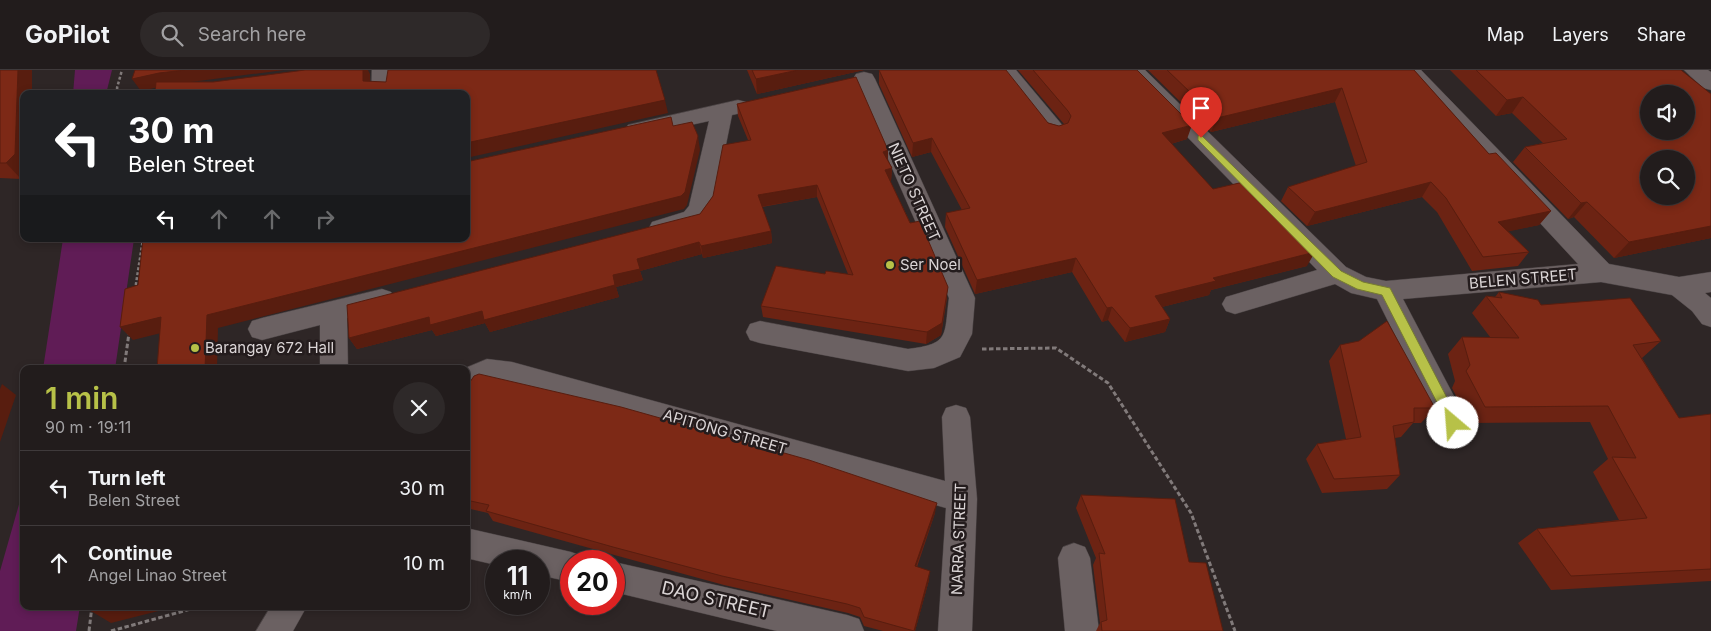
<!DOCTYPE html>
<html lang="en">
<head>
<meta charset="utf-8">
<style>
	:root { --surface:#221c1c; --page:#2e2929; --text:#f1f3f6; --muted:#a2a1a3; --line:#3f3a3b; --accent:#b7c148 }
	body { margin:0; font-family:Inter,sans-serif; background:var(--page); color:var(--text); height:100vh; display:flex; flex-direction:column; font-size:19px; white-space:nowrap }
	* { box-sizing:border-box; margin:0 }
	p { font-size:16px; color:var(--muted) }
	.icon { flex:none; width:28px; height:28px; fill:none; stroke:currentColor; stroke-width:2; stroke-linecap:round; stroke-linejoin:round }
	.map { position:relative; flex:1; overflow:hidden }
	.panel { position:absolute; left:20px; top:295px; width:450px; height:245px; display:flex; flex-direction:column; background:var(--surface); border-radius:10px; box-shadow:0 2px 8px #0003,0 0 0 1px var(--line) }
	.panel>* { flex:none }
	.guide { position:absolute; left:20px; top:20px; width:450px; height:152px; border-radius:10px; box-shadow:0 2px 8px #0003,0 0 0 1px var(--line); background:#202124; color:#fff; overflow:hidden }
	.buttons { position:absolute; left:1640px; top:15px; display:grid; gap:10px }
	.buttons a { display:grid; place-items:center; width:55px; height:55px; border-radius:50%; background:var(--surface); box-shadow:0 2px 8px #0003,0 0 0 1px var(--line); font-size:25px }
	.speed { position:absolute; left:485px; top:480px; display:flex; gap:10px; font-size:25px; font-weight:700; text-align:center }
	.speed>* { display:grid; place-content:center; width:65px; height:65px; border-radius:50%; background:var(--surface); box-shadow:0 2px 8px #0003,0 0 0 1px var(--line); line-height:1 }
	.speed small { font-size:12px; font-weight:400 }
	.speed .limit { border:8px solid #d22; background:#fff; color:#111 }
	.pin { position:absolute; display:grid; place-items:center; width:42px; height:42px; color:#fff; margin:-51px -21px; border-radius:50% 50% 50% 0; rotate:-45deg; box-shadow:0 0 5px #0007 }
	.pin .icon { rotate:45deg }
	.me { position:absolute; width:55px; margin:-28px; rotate:333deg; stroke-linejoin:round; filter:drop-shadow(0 0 4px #0008) }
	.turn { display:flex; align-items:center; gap:18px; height:105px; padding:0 25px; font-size:22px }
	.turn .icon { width:65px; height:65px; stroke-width:2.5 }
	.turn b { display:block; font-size:35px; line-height:42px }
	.lanes { display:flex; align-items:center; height:48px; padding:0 25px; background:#0003; justify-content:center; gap:25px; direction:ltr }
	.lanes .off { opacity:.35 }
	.round { display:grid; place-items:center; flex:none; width:52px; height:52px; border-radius:26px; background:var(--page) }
	.overview { display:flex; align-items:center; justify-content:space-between; height:85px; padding:0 25px }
	h1 { font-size:30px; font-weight:600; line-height:38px; color:var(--accent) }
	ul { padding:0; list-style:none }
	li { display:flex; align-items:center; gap:15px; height:75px; padding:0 25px; border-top:1px solid var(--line) }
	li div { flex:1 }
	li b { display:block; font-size:19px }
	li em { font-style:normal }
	header { display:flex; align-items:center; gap:30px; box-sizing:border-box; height:70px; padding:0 25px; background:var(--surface); border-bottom:1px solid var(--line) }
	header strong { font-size:24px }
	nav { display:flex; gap:28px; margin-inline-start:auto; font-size:18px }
	.search { width:350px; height:45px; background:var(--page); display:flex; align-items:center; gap:12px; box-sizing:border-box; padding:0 18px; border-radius:28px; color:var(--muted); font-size:19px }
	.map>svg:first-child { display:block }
	.water { fill:#601c56 }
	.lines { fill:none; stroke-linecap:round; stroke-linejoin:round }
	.minor-casing { stroke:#494243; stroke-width:1 }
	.path-far1 { stroke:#817a7a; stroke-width:2.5; stroke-dasharray:3 2; stroke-linecap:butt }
	.path { stroke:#817a7a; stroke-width:3; stroke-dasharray:4.5 2.5; stroke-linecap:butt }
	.minor { fill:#6b6162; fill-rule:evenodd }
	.wall { fill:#6c2313 }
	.shaded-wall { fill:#581d0f }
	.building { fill:#7d2916; stroke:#581d0f; fill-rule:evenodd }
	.route { fill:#b7c148; stroke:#777d2f }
	.poi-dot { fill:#b7c148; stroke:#241c1d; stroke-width:2 }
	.labels { text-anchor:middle; stroke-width:5; stroke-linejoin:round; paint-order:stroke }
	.street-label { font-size:15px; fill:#dbd5d6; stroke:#241c1d }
	.poi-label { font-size:15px; fill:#dbd5d6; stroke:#241c1d; text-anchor:start }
	.near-street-label { font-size:18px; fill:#dbd5d6; stroke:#241c1d }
</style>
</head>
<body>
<header>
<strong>GoPilot</strong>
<div class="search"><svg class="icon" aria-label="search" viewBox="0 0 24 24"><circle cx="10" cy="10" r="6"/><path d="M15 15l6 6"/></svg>Search here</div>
<nav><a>Map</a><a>Layers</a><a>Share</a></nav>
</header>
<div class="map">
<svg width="1711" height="561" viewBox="0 0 1711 561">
	<rect width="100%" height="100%" fill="#2e2626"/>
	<g class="water">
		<polygon points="75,0 112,0 106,24 73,24"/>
		<polygon points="63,169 134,169 115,299 43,299"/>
		<polygon points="24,417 24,536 80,536 76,561 0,561 0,501"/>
	</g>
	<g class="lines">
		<g class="minor-casing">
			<g id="minor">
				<polygon points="372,0 394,0 393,24 371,24"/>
				<polygon points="994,0 1016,0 1063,56 1066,61 1063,66 1055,68 1047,66"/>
				<polygon points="1122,0 1145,0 1346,197 1366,207 1386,211 1578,194 1398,0 1421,0 1609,194 1679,207 1711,202 1711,222 1705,223 1711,228 1711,257 1702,254 1692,241 1672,225 1601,212 1403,229 1468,353 1463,362 1453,365 1443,362 1377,229 1351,223 1335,214 1235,244 1226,241 1222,234 1226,227 1317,200"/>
				<polygon points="1684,0 1708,0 1711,2 1711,20 1703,18"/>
				<path d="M864,2l8,2 3,5 100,219 -3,36 -12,23 -26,11 -26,3 -148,-28 -10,-3 -4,-8 4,-8 10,-3 148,28c42,-5 36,-13 41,-51l-96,-219 3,-5z"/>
				<path d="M738,30l8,2 3,5 -3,5 -14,3 -19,93c-3,5 -7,13 -11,16 -10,7 -40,13 -50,10l-3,-6 3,-6 32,-10 5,-6 20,-85 -73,16 -8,-2 -3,-5 3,-5z"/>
				<polygon points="382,219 391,222 395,229 391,236 347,248 348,299 320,299 320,255 262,270 252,267 248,259 252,251 262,248"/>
				<polygon points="487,289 512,292 945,411 942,347 946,338 956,335 966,338 970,347 977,429 972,561 938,561 946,438 512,314 489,312 466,321 466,299 463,299"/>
				<polygon points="466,458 571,482 582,486 585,491 571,491 571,512 539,505 539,491 496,491 496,495 466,488"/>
				<polygon points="1074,473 1085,477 1090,488 1099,561 1065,561 1058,488 1063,477"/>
				<polygon points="614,492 847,545 859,549 864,561 777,561 614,522"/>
				<polygon points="271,536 307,536 293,561 256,561"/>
			</g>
		</g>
		<g class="path-far1">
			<polyline points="119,24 117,18 122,0"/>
			<polyline points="135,220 143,169"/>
		</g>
		<g class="path">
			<polyline points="982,279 1056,278 1108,313 1191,443 1235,561"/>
			<polyline points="124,299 129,263"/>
			<polyline points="89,561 92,536"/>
			<polyline points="111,561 202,536"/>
		</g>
		<use href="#minor" class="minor"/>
	</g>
	<g class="wall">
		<polygon points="0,0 24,24 24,106 21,109 0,108"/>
		<polygon points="747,0 864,0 757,24"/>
		<polygon points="879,0 1059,56 1064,54 1018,0 1137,0 1187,69 1171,74 1213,119 1307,196 1211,220 1209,225 1162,237 1170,249 1165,262 1125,272 1108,250 1102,252 1072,202 975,224 945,157 946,143 962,140 931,82 912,87 879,14"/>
		<polygon points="1148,0 1414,0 1489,84 1551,141 1539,155 1508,161 1529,182 1518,196 1472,201 1437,142 1422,127 1307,156 1281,131 1288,117 1356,96 1335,32 1211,62"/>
		<polygon points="1450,0 1681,0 1711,168 1614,188 1574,147 1568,149 1513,92 1525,77 1543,73 1512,43 1496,46"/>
		<polygon points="737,34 888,80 888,91 892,98 891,111 890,111 947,228 941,265 926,274 763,247 761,236 825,204 848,204 817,127 762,137 771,161 772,173 703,188 702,184 640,201 643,210 616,217 619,227 490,262 485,253 436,266 432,260 357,279 349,268 700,144 713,126 748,70 738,46"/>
		<polygon points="1499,222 1661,271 1642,288 1679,348 1711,344 1711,511 1551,520 1518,473 1537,459 1619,450 1593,402 1608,389 1590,352 1470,353 1452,318 1455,311 1448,284 1462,267 1490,267 1472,243 1486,226 1495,227"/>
		<polygon points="1340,275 1435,338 1421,353 1413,353 1401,367 1395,368 1400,405 1387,419 1322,423 1306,389 1317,374 1346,369 1329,291"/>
		<polygon points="466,318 935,443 917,497 929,510 915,561 883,561 864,556 860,547 848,543 724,515 618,486 493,451 488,443 466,438"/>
		<polygon points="1081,425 1189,492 1223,561 1096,561 1100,553 1093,495 1096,488 1076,438"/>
	</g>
	<g class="shaded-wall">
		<polygon points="18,0 32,0 32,24 24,24 24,106 21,109 6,93"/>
		<polygon points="185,0 284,0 168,15 141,21 132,9 159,3"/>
		<polygon points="363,0 368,0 370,4 370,24 363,11"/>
		<polygon points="798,0 864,0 757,24 756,9"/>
		<polygon points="1342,18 1335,32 1211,62 1217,48"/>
		<polygon points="1523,27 1512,43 1496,46 1507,30"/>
		<polygon points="665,30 668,43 466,88 466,73"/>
		<polygon points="1192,55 1187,69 1157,78 1162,63"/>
		<polygon points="698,66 700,80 687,135 684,139 218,258 217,299 205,299 207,245"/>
		<polygon points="932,68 931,82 912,87 913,73"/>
		<polygon points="888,80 888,93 883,82"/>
		<polygon points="892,98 891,111 884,112 885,100"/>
		<polygon points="1431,112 1422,127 1307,156 1315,142"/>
		<polygon points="817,115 817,127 759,137 758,125"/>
		<polygon points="1587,132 1574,147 1568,149 1581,133"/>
		<polygon points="1551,141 1539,155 1488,166 1498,152"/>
		<polygon points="1711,156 1711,168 1614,188 1629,172"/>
		<polygon points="771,161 772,173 703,188 701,176"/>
		<polygon points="699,172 702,184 640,201 643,210 616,217 619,227 490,262 485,253 436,266 432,260 357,279 349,268 429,247 613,205 637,189"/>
		<polygon points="1315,182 1307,196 1211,220 1209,225 1150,240 1155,226 1213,208"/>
		<polygon points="1076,188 1072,202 975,224 977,210"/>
		<polygon points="948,217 941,265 926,274 927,262"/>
		<polygon points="1112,237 1108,250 1102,252 1107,238"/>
		<polygon points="161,247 173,260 133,270 120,257"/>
		<polygon points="1170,249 1165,262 1125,272 1130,258"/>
		<polygon points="2,314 16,325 0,372 0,319"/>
		<polygon points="937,433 935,443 913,505 915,496"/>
		<polygon points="930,501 929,510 915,561 914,561"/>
		<polygon points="111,536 178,536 111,553 91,541"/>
	</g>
	<g class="building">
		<polygon points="0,0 18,0 15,84 6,93 0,93"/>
		<polygon points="135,0 185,0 159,3 132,9"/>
		<polygon points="305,0 363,0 363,11 386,12 388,0 656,0 665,30 466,73 466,24 155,24 156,12 213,12"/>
		<polygon points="752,0 798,0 756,9"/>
		<polygon points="879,0 1006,0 1048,53 1059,56 1068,53 1071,46 1068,41 1033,0 1137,0 1192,55 1162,63 1213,119 1248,111 1315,182 1213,208 1216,211 1155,226 1170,249 1130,258 1112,237 1107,238 1076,188 977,210 946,143 970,138 932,68 913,73"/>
		<polygon points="1167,0 1414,0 1489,84 1496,83 1551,141 1498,152 1529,182 1483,187 1446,128 1431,112 1315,142 1288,117 1367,92 1342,18 1217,48"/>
		<path d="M1476,0h205l30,24v132l-82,16 -42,-40 -6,1 -56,-56 42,-8 -44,-42 -16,3zM1649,24h37v37h-37zM1649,89h37v37h-37z"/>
		<polygon points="856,7 888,80 883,82 892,98 885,100 910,153 920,151 948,217 942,253 927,262 761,236 776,196 825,204 826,201 853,205 817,115 758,125 771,161 701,176 699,172 637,189 640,199 613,205 615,215 484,250 482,241 430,255 429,247 349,268 347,235 700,144 713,126 723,75 751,70 737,34"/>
		<polygon points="671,47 673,56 692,52 698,66 685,122 681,126 207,245 205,299 157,299 161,247 120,257 125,219 138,215 143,169 466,169 466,92"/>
		<polygon points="1499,222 1538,230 1541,235 1630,228 1661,271 1633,275 1679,348 1711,344 1711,499 1571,506 1537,459 1647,448 1612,387 1636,388 1608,336 1485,337 1466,301 1470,295 1462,267 1519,268 1486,226 1502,228"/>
		<polygon points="1387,251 1435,338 1414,338 1414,352 1393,356 1400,405 1334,409 1317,374 1361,367 1340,275 1359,271"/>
		<polygon points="479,304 621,337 809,390 937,433 915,496 930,501 914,561 864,547 860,538 847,534 722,506 613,477 486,441 489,435 466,430 466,318 474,306"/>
		<polygon points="1081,425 1175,429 1189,492 1206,493 1223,561 1102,561 1101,552 1107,550 1099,483 1105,484"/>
		<polygon points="92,536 111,536 91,541"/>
	</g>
	<polygon class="route" points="1201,65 1341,201 1363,212 1390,218 1458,349 1459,353 1458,356 1449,356 1382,225 1357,219 1333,207 1198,70 1198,66"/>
	<g class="poi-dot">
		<circle cx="890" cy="195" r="5"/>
		<circle cx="195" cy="278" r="5"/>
	</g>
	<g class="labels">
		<g class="street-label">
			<text transform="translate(914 122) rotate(66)" y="5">NIETO STREET</text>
			<text transform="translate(1523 209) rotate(-5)" y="5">BELEN STREET</text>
			<text transform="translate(725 362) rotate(16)" y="5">APITONG STREET</text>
			<text transform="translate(959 469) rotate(-88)" y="5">NARRA STREET</text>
		</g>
		<g class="poi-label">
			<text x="900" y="200">Ser Noel</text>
			<text x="205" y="283">Barangay 672 Hall</text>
		</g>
		<g class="near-street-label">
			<text transform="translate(716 530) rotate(13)" y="6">DAO STREET</text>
		</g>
	</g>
</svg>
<div class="buttons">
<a><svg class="icon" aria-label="sound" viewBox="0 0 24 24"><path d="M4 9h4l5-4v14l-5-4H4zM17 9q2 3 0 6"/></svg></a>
<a><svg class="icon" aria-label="search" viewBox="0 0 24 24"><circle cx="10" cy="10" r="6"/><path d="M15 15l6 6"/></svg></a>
</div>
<div class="speed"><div>11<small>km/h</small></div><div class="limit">20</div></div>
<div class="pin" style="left:1201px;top:68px;background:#d93025"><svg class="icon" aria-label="arrive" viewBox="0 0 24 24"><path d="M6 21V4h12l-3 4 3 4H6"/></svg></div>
<svg class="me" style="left:1453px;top:353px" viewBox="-20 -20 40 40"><circle r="19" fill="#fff"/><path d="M0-13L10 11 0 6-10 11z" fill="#b7c148"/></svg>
<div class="guide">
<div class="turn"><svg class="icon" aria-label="left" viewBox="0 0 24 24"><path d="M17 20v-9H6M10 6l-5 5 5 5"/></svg><div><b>30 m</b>Belen Street</div></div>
<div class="lanes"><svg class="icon" aria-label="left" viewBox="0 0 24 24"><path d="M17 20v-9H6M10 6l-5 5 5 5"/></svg><svg class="icon off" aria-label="ahead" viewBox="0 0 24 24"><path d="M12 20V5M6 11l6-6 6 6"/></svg><svg class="icon off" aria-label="ahead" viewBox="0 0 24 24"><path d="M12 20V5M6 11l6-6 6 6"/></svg><svg class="icon off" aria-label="right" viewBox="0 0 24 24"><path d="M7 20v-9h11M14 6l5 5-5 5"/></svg></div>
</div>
<section class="panel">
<div class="overview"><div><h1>1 min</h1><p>90 m · 19:11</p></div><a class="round"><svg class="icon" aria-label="close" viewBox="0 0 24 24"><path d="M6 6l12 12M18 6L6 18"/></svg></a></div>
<ul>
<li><svg class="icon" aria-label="left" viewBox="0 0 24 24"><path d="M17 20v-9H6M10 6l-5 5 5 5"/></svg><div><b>Turn left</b><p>Belen Street</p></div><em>30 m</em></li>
<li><svg class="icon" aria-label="ahead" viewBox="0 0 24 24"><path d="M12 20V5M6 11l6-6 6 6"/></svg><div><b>Continue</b><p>Angel Linao Street</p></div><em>10 m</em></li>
</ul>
</section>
</div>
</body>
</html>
